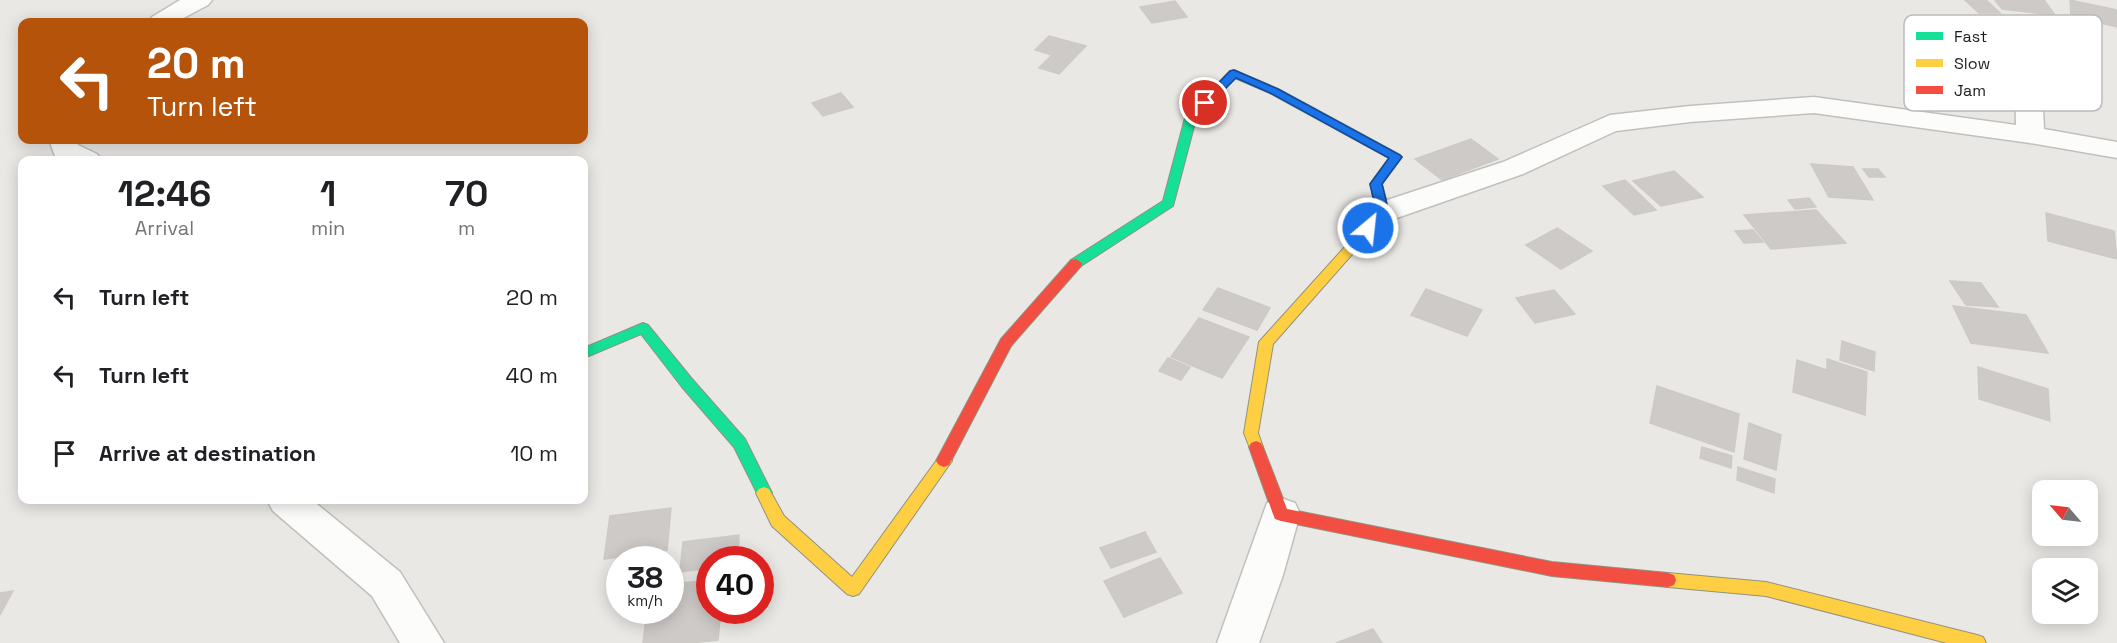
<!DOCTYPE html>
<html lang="en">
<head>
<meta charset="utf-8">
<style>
	:root { --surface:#fff; --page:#f6f6f6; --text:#202124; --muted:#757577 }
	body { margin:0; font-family:"Space Grotesk",sans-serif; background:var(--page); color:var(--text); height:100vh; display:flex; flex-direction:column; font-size:22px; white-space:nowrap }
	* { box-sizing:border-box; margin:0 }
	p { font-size:20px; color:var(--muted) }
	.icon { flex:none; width:33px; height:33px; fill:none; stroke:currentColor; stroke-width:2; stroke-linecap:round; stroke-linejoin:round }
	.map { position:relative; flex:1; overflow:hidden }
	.details { position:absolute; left:18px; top:156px; width:570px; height:348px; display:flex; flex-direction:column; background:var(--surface); border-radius:12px; box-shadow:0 3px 15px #0003 }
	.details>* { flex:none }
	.top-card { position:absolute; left:18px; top:18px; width:570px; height:126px; border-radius:12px; box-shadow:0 3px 15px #0003; background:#b45309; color:#fff; overflow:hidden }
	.needle { width:39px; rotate:298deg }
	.fabs { position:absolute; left:2032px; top:480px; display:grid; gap:12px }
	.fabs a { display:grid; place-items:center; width:66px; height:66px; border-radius:12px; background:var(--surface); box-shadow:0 3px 15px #0003; font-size:30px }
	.speed { position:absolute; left:606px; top:546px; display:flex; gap:12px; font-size:30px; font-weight:700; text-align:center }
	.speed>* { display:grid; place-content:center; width:78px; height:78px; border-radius:50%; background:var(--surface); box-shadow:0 3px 15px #0003; line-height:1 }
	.speed small { font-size:15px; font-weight:400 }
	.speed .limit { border:9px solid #d22; background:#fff; color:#111 }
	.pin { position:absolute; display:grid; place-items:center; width:51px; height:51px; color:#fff; margin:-26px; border:3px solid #fff; border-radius:50%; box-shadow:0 2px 6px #0007 }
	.me { position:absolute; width:66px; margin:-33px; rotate:28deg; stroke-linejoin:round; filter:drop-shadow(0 0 4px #0008) }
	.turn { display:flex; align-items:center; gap:21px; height:126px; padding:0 30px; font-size:27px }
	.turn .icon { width:78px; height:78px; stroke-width:2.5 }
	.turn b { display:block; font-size:42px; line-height:51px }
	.eta { display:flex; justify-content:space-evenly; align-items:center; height:102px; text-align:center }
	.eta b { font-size:36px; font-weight:700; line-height:42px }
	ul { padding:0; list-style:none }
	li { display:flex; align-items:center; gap:18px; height:78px; padding:0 30px }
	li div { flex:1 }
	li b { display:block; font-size:22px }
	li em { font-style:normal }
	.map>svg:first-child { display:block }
	.building { fill:#cdcac8; stroke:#cdcac6; stroke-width:1.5 }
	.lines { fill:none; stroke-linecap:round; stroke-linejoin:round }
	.street-casing { stroke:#c1c0bf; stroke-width:3 }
	.fast-casing { stroke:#91927f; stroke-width:2 }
	.slow-casing { stroke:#91927f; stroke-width:2 }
	.jam-casing { stroke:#91927f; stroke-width:2 }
	.street { fill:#fcfcfb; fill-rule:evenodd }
	.fast { fill:#16e098; fill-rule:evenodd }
	.slow { fill:#ffcf43; fill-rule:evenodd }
	.jam { fill:#f24e42; fill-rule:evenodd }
	.route { fill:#1a73e8; stroke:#114b97; stroke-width:1.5 }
	.key { fill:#fff; stroke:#bbb; stroke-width:1.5 }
	.key-label { font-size:16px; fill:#1c1c1c }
</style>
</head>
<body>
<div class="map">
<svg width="2117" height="643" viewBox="0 0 2117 643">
	<rect width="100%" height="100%" fill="#eae8e5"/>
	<g class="building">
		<polygon points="1965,0 1986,0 2000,13 1979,13"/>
		<polygon points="1995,0 2044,0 2055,15 2002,9"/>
		<polygon points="2070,0 2117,10 2117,27 2071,16"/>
		<polygon points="1175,1 1187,17 1152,23 1140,7"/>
		<polygon points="1049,36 1086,46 1059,74 1039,68 1052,55 1035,50"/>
		<polygon points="841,93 853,107 823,116 812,103"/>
		<polygon points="1471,139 1498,159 1442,180 1415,159"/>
		<polygon points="1811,164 1853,167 1873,200 1829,197"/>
		<polygon points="1863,169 1878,169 1885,177 1869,177"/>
		<polygon points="1674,171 1703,197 1661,206 1633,181"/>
		<polygon points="1625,180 1656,210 1634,215 1603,186"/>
		<polygon points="1809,198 1816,207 1795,209 1788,200"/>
		<polygon points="1816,210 1846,243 1771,249 1744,215"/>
		<polygon points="2046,213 2114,231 2117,259 2048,241"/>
		<polygon points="1557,228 1592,251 1561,269 1526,245"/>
		<polygon points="1753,230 1763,242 1744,243 1735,231"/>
		<polygon points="1950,281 1981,283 1998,307 1966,305"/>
		<polygon points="1218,288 1270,308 1257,330 1203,310"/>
		<polygon points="1426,289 1482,310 1467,336 1411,315"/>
		<polygon points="1554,290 1575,314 1535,323 1516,298"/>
		<polygon points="1953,306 2026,315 2048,353 1971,343"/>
		<polygon points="1199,318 1249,337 1222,378 1171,357"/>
		<polygon points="1842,341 1875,352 1874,371 1840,360"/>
		<polygon points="1168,358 1190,367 1181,380 1159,371"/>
		<polygon points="1827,359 1867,372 1865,415 1793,392 1797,360 1827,370"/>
		<polygon points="1978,367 2048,389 2050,421 1979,399"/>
		<polygon points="1657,386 1739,414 1734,452 1650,423"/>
		<polygon points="1749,423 1781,435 1776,470 1744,459"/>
		<polygon points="1702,447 1732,456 1731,468 1700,458"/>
		<polygon points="1738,467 1775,479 1774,493 1737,480"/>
		<polygon points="671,508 667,550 604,559 610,516"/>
		<polygon points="1145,532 1156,552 1111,568 1100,548"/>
		<polygon points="739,535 738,560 710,560 710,568 680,572 683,542"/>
		<polygon points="1160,558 1182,593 1124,617 1104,581"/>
		<polygon points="710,580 710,610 721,610 718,640 690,643 643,643 647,610 670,610 670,584"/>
		<polygon points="13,591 0,615 0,593"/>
		<polygon points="1373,629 1382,643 1336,643"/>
	</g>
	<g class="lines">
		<g class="street-casing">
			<g id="street">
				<polygon points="180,0 212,0 208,5 176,22 149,22 152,17"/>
				<polygon points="2018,16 2027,18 2030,23 2041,67 2044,129 2117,142 2117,158 2030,143 1814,113 1690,122 1616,131 1523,174 1394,219 1383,222 1372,219 1368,212 1372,205 1503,162 1610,115 1690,106 1814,97 2016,125 2015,67 2006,23 2009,18"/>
				<polygon points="49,140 77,140 78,145 97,154 101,160 65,160 55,156"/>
				<polygon points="1281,498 1295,503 1300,514 1283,575 1259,643 1217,643 1267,503"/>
				<polygon points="267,500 312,500 400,572 444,643 400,643 372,596 273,511"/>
			</g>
		</g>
		<g class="fast-casing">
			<g id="fast">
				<path d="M1234,70l44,19 122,66 2,2 -20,27 7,28c-4,6 -8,12 -15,14l-6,-4 9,-11 -7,-27 19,-26 -119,-65 -35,-15 -39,41 -23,87 -92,60h-10l-1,-3 1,-3 92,-59 22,-83 45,-47z"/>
				<polygon points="643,323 648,325 692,379 745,439 772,493 769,497 764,499 759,497 734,447 682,387 641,334 584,358 584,348"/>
			</g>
		</g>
		<g class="slow-casing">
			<g id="slow">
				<polygon points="1374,218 1380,222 1378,225 1273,344 1258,433 1263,447 1261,451 1256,453 1251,451 1244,433 1259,342 1370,219"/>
				<polygon points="944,455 949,457 952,461 949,465 859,594 853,596 847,594 772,526 756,493 759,489 764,487 769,489 784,516 852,577 939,457"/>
				<polygon points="1668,573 1766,582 1977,635 1983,637 1986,643 1947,643 1766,596 1668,587 1662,585 1660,580 1662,575"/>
			</g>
		</g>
		<g class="jam-casing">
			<g id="jam">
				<polygon points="1076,259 1082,263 1081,266 1011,346 949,465 944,467 939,465 936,461 1001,339 1071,260"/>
				<polygon points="1256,441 1261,443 1263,447 1287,509 1552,562 1668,573 1674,575 1676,580 1674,585 1668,587 1552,576 1281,521 1275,519 1273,514 1249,447 1251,443"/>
			</g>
		</g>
		<use href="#street" class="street"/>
		<use href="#fast" class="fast"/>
		<use href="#slow" class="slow"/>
		<use href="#jam" class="jam"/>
	</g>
	<polygon class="route" points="1234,70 1278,89 1400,155 1402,157 1382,184 1389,212 1372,231 1368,232 1362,228 1376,211 1370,184 1389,158 1270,93 1236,78 1209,105 1201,105 1201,101 1230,71"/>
	<rect x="1904" y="15" width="198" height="96" rx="9" class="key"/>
	<rect x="1916" y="32" width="27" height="8" fill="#16e098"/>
	<rect x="1916" y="59" width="27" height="8" fill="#ffcf43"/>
	<rect x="1916" y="86" width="27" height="8" fill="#f24e42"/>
	<g class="key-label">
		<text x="1954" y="42">Fast</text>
		<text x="1954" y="69">Slow</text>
		<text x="1954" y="96">Jam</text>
	</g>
</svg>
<div class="fabs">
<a><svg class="needle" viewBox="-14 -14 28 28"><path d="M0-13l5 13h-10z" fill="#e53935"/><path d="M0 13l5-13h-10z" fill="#757577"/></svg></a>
<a><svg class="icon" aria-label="layers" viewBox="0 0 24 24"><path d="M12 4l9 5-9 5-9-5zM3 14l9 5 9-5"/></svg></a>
</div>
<div class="speed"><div>38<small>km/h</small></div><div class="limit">40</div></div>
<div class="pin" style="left:1205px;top:103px;background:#d93025"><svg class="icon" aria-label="arrive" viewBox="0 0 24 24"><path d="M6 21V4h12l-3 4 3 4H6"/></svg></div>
<svg class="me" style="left:1368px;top:228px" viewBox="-20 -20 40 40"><circle r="17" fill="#1a73e8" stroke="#fff" stroke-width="3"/><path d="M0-11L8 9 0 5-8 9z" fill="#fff"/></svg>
<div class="top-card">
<div class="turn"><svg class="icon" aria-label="left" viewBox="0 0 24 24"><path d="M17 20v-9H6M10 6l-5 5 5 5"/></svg><div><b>20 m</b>Turn left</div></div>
</div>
<section class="details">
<div class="eta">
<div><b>12:46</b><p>Arrival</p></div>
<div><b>1</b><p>min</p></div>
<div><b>70</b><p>m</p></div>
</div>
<ul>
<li><svg class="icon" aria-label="left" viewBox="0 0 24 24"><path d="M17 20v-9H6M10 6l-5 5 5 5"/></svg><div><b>Turn left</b></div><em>20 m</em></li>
<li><svg class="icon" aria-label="left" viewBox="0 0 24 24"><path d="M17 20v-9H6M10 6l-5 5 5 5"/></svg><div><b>Turn left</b></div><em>40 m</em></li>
<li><svg class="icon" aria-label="arrive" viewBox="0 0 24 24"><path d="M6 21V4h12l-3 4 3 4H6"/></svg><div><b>Arrive at destination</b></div><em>10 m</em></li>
</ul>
</section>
</div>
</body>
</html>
